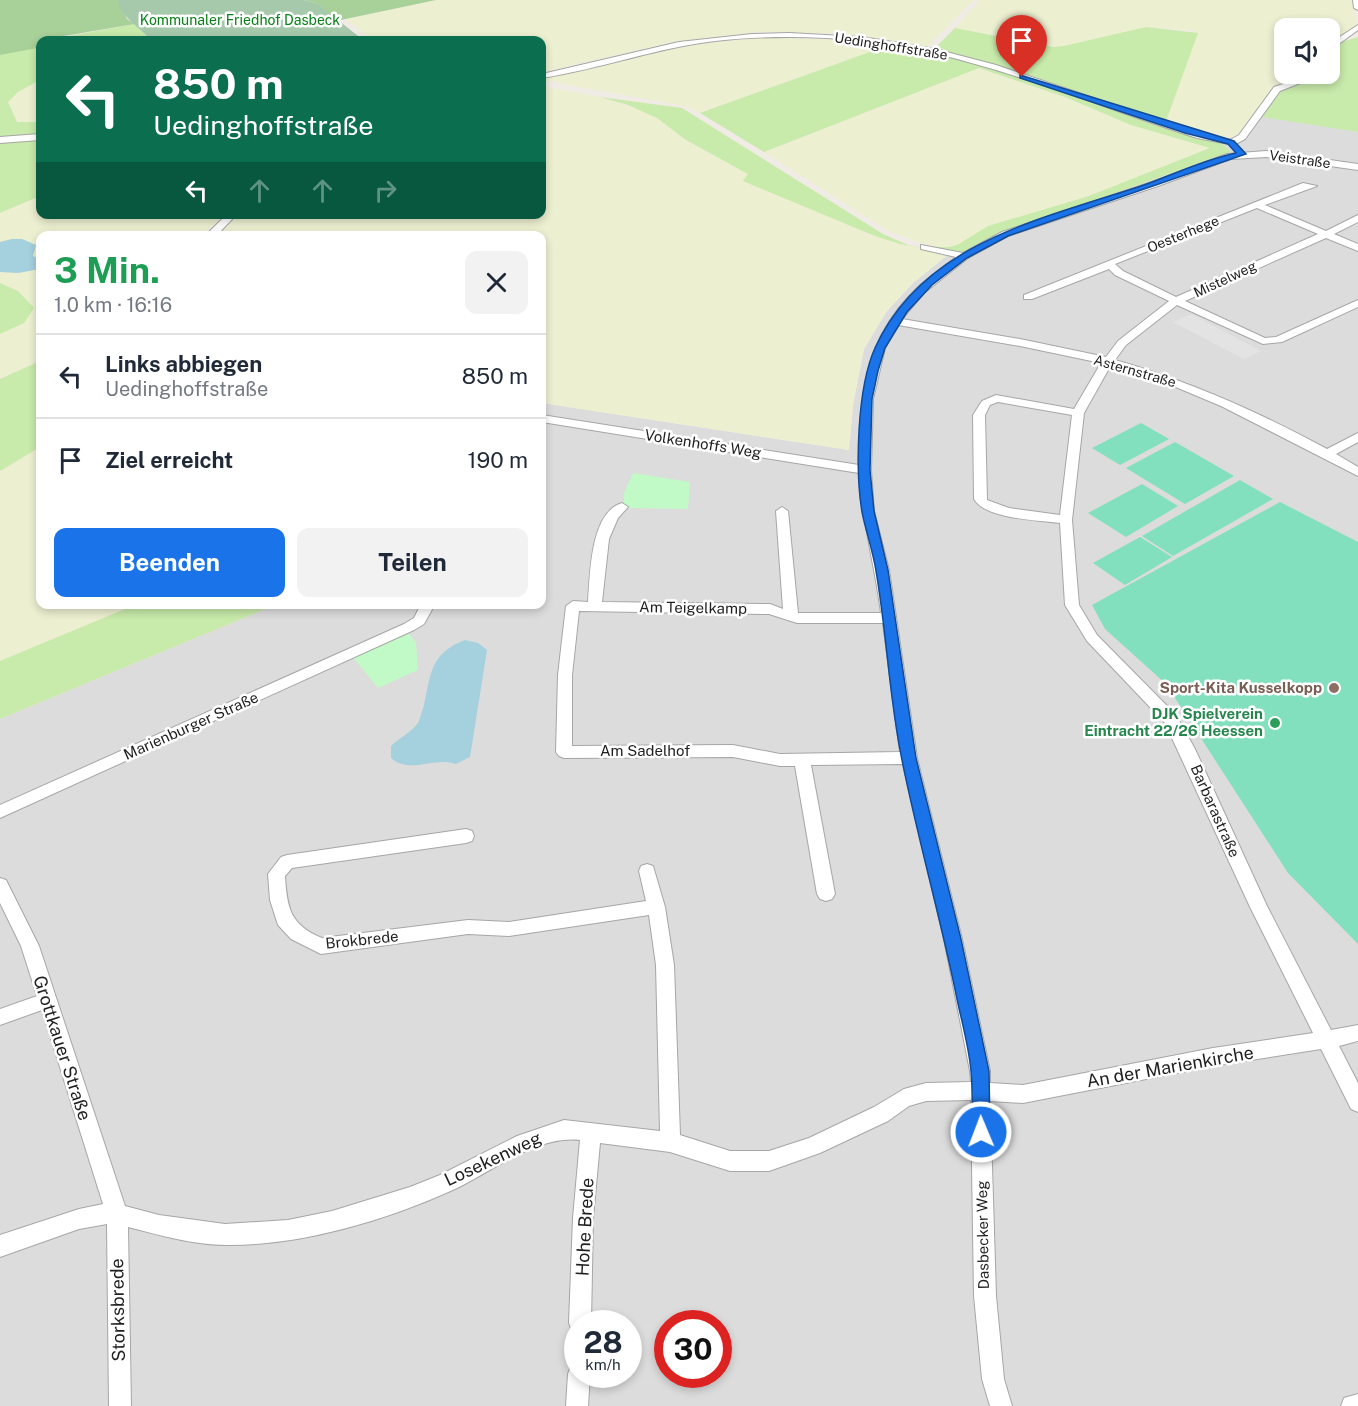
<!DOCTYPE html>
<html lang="de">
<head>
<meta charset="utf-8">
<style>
	:root { --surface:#fff; --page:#f2f2f3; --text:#1f2937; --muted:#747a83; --line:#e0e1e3; --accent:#1a73e8 }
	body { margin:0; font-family:"Public Sans",sans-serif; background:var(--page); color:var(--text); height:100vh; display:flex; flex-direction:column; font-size:22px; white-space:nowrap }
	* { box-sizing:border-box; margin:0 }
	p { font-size:20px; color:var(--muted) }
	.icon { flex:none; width:33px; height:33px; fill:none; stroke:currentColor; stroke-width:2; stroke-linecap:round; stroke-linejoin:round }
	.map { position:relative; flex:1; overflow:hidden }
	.panel { position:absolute; left:36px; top:231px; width:510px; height:378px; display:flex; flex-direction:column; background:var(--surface); border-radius:12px; box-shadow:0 3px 9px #0003 }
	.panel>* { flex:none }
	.top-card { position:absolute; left:36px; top:36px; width:510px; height:183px; border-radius:12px; box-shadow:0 3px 9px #0003; background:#0b6e4f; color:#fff; overflow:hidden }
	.tools { position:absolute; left:1274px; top:18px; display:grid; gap:12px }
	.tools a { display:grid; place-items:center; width:66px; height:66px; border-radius:12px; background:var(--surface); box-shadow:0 3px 9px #0003; font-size:30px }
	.speed { position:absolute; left:564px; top:1310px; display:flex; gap:12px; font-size:30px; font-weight:700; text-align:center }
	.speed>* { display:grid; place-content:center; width:78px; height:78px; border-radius:50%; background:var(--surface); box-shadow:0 3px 9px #0003; line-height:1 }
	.speed small { font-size:15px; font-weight:400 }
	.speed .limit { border:9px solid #d22; background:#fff; color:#111 }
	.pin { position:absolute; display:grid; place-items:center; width:51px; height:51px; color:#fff; margin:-62px -26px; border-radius:50% 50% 50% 0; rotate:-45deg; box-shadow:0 0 6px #0007 }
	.pin .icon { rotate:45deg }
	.me { position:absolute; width:66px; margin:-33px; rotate:359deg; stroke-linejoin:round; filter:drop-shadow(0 0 4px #0008) }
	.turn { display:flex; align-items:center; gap:21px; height:126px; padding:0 18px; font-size:27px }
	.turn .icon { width:78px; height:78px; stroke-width:2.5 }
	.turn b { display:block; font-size:42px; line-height:51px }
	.lanes { display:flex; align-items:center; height:57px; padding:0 18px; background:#0003; justify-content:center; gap:30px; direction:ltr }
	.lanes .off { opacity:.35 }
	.round { display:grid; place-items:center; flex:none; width:63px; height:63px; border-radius:12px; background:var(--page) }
	.head { display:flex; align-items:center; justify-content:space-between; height:102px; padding:0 18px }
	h1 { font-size:36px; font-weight:700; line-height:45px; color:#1e9e55 }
	.button { display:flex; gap:12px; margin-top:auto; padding:12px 18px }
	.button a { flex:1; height:69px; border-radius:12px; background:var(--accent); color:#fff; font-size:24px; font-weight:700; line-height:69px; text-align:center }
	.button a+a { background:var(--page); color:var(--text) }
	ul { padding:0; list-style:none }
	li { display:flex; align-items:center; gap:18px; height:84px; padding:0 18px; border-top:2px solid var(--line) }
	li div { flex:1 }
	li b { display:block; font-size:22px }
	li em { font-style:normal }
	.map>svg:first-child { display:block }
	.residential { fill:#dddcdc; fill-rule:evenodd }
	.farmland { fill:#ecefd0 }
	.grass { fill:#c8eaaa }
	.forest { fill:#a8d099 }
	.cemetery { fill:#a6c9ac }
	.park { fill:#c1fac7 }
	.pitch { fill:#82e0be }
	.parking { fill:#e3e3e3 }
	.water { fill:#a5d0de }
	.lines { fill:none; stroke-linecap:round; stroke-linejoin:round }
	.street-casing { stroke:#a6a6a6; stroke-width:2 }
	.street { fill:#fff; fill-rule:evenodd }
	.route { fill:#1a73e8; stroke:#114b97; stroke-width:1.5 }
	.education-dot { fill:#8d6e63; stroke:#fff; stroke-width:2 }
	.leisure-dot { fill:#2e9e5b; stroke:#fff; stroke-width:2 }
	.labels { text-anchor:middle; stroke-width:5; stroke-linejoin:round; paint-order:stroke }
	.far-park-label { font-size:14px; fill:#0a8017; stroke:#fff }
	.far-street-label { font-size:14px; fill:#1f1f1f; stroke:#fff }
	.street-label { font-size:15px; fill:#1f1f1f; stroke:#fff }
	.education-label { font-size:15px; font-weight:bold; fill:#785e54; stroke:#fff; text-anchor:end }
	.leisure-label { font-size:15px; font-weight:bold; fill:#27864d; stroke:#fff; text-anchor:end }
	.near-street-label { font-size:18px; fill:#1f1f1f; stroke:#fff }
</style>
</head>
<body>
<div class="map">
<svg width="1358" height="1406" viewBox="0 0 1358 1406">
	<rect width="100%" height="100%" fill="#f0ece5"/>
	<path class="residential" d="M1254,115l104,17v1274h-1358v-687l275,-114 267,-1v-201l307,47 4,-45 11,-56 23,-38 26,-28 37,-30 14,-1 44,-21 223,-79 -13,-13 18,-2zM578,1323h50v51h-50zM668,1323h50v51h-50z"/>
	<g class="farmland">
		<polygon points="436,0 974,0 926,48 878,39 824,33 758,32 674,42 542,72 542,40 378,40 366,35 345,19"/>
		<polygon points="980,0 1353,0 1356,25 1329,45 1329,28 1284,28 1284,74 1316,74 1275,87 1240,134 1223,139 1165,121 1196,34 1195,31 1146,27 1089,42 1053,47 955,28"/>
		<polygon points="764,37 840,40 883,48 700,113 684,106 542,80 542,78 679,46"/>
		<polygon points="979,68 1065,97 1131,125 1211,148 1089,196 989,226 960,244 950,247 932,247 888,231 764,152"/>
		<polygon points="40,76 40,122 17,122 8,102 18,92 38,81 38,77"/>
		<polygon points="542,86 600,97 641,110 657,118 686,140 749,174 744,181 875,236 900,244 950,253 913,283 887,311 864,349 853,405 849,450 542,403 542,236 216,236 240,215 542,214"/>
		<polygon points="40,196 40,214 228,215 200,235 40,236 40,361 0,379 0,334 24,323 18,291 0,283 0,213"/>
		<polygon points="40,447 40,604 137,605 0,661 0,471"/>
	</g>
	<g class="grass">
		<polygon points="135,24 150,40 50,40 53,39"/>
		<polygon points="1146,27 1198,33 1166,121 1216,138 1231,152 1008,231 964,252 932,247 950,247 959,244 988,226 1089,196 1210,148 1131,125 1065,97 979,68 764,152 700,113 881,48 840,40 863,40 931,52 955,28 1053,47 1064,46"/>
		<polygon points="1358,37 1358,132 1262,117 1275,94 1284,87 1329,74 1338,43"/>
		<polygon points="40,46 40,76 38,77 38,81 18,92 8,102 17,122 40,122 40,196 0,213 0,55"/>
		<polygon points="600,97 682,108 883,234 908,245 947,252 900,244 875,236 743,181 748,174 686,140 657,118 628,105"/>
		<polygon points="0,283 18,291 34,308 24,323 0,334"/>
		<polygon points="40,361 40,447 0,471 0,379"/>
		<polygon points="137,604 275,605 0,719 0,661"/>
	</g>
	<g class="forest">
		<polygon points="0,0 117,0 127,19 135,24 40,40 40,46 37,48 0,55"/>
		<polygon points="304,0 436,0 336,21 318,4"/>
	</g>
	<path class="cemetery" d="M117,0h187l14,4 45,36h-213c-10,-14 -29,-22 -33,-40z"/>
	<g class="park">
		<polygon points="633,473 690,482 688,509 629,508 624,505 624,493"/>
		<polygon points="407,631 416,643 418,670 378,688 352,656"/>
	</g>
	<g class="pitch">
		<polygon points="1141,423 1169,439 1120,465 1092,448"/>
		<polygon points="1175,442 1234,476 1185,504 1126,468"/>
		<polygon points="1240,480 1273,499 1173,556 1142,536"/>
		<polygon points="1142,484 1178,506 1126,537 1088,513"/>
		<polygon points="1280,502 1358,542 1358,944 1288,873 1166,684 1105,629 1092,605"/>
		<polygon points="1140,537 1172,557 1125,585 1093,563"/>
	</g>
	<polygon class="parking" points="1191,314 1261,351 1244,359 1173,322"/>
	<g class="water">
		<polygon points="12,239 22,239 36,245 33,256 40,259 40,269 18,273 0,272 0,242"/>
		<path d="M465,640l13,3 9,7 -17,107 -14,7c-22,-8 -46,11 -65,-6v-12c8,-8 24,-16 28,-25 14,-35 3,-65 46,-81z"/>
	</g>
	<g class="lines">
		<g class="street-casing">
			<g id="street">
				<polygon points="1353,0 1358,0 1358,10 1354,8"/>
				<polygon points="1358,25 1358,30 1336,46 1333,65 1329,67 1329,44"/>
				<path d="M789,33l73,4 73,12 61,16 196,66 38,9 9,-5 35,-48 39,-13h10l-43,17 -35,48 -11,6 -37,-7c-87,-28 -172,-63 -260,-84 -72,-17 -149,-21 -222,-13 -59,7 -115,28 -173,37v-4l137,-32 73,-8z"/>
				<polygon points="40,134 40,140 0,143 0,137"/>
				<path d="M1266,151l92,13v6l-92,-13 -35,2 -73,27 -150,50 -40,22 -44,35 -22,26 118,20 86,18 12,-16 51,-40 -54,-26 -6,-6 -77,30h-8v-4l279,-112 14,3 -52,19 61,26 32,-16v7l-24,12 24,10v7l-32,-13 -141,63 80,37 11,-1 82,-37v7l-76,35 -19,2 -86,-39 -51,40 -11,15c74,21 144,52 212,89l31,-16v9l-22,12 22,13v9l-137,-70 -55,-23 -55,-18 -27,48 -12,107 7,85 18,30 79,80 19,34 72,157 64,124 27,-5v16l-19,5 19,37v29l-7,-3 -30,-60 -108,17 -190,37 -33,-2 6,195 8,83 8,27h-22l-8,-27 -8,-83 -3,-196 -45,1 -17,5 -21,15 -68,32 -51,18h-39l-60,-19 -70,-9 -7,75 -2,105h-13v10l-6,-2 -3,-8 4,-105 7,-78c-43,-5 -87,31 -125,49 -68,31 -154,57 -229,56 -32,0 -67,-10 -98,-18l3,179h-22l-2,-182 -28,5 -79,28v-22l79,-26 24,-5 -61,-194 -42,15v-16l37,-13 -16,-50 -21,-43v-25l6,2 33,66 86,260 34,9 66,9 63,-4 44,-9 78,-24 30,-12 77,-39 47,-16 96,11 -4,-166 -7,-50 -140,21 -41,-2 -147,20 -30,-15 -13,-14 -8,-25 -2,-26 13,-17 6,-2 179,-26 6,2 2,5 -2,5 -6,2 -174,25 -7,8c2,32 5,49 37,62l146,-18 41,2 137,-21 -7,-30 2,-5 6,-2 6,2 12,41 9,58 6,170 50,16h39l40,-13 65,-31 30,-18 22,-6 45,-1 -1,-11 -26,-132 -41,-175 -92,1 24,129 -3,5 -6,2 -6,-2 -3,-5 -22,-128h-15l-47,-9 -169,1 -5,-2 -3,-4 2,-77 8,-69 7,-5 15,1c2,-26 2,-90 34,-99l6,4 -10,11 -9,21 -7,63 168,2 13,5 -7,-98 6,-4 6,4 10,102h83c-6,-47 -19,-93 -22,-140l-317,-51v-7l317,50c2,-70 3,-123 57,-176 12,-12 27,-21 40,-32l-35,-8v-4l42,8 39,-21 150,-50 75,-28zM1257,208l61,26 -142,63 -53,-26 -8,-7zM898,325l122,21 81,17 -27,46 -78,-14 -14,6 -9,14 1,84c11,20 64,21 86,24l5,82 22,36 78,82 85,184 63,126 -100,15 -190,37 -33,-2v-12l-28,-132 -45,-181 -28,-188 -15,-59 -3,-41 2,-71 12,-51zM998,402l74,13 -12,100 -51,-7 -22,-8 -2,-85 5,-10zM579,611l190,3 28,9h86l17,129 -120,2 -47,-9 -161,1v-71z"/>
				<polygon points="227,214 237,214 216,236 205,236"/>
				<polygon points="421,604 435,604 424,624 414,630 0,818 0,805 404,624 414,618"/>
				<polygon points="578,1363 578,1374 590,1374 588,1406 566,1406 568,1374 571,1366"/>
				<polygon points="1358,1394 1358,1406 1341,1406 1344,1398"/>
			</g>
		</g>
		<use href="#street" class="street"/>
	</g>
	<path class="route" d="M1020,75l214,66 12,13 -238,82 -41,22 -35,27 -25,27 -22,36 -7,23 -6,28 -2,71 4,41 14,59 28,188 45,181 28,132 1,61 -2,6 -7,3 -6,-3 -3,-6c0,-20 1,-41 -1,-61 -2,-24 -9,-48 -14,-72 -16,-80 -39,-159 -55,-239 -13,-62 -15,-126 -26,-189 -3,-20 -10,-39 -14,-59 -7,-43 -5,-124 13,-164 47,-104 165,-129 263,-161 33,-11 64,-27 98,-34l-8,-9 -43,-11 -165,-55z"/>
	<circle class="education-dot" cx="1334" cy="688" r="6"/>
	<circle class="leisure-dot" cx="1275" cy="723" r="6"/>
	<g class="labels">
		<g class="far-park-label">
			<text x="240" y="25">Kommunaler Friedhof Dasbeck</text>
		</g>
		<g class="far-street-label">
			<text transform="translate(891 46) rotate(9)" y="5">Uedinghoffstraße</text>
			<text transform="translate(1300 159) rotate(8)" y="5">Veistraße</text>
			<text transform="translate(1183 234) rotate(-22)" y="5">Oesterhege</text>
			<text transform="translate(1225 279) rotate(-25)" y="5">Mistelweg</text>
			<text transform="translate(1135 371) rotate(16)" y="5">Asternstraße</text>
		</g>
		<g class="street-label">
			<text transform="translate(703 444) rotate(9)" y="5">Volkenhoffs Weg</text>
			<text transform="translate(693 608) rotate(1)" y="5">Am Teigelkamp</text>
			<text transform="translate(191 726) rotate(-24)" y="5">Marienburger Straße</text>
			<text x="645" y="756">Am Sadelhof</text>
			<text transform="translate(1215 811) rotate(66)" y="5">Barbarastraße</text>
			<text transform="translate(362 940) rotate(-6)" y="5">Brokbrede</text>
			<text transform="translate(983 1235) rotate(-91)" y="5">Dasbecker Weg</text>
		</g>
		<g class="education-label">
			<text x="1322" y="693">Sport-Kita Kusselkopp</text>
		</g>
		<g class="leisure-label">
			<text x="1263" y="719">DJK Spielverein<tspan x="1263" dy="17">Eintracht 22/26 Heessen</tspan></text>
		</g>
		<g class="near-street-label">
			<text transform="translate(62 1048) rotate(72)" y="6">Grottkauer Straße</text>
			<text transform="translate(1170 1067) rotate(-10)" y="6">An der Marienkirche</text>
			<text transform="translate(493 1159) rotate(-25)" y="6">Losekenweg</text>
			<text transform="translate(585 1227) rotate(-87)" y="6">Hohe Brede</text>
			<text transform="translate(118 1310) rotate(-91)" y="6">Storksbrede</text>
		</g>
	</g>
</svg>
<div class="tools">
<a><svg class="icon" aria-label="sound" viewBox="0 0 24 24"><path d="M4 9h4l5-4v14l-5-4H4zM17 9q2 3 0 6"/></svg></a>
</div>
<div class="speed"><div>28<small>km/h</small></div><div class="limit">30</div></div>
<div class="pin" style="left:1022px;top:77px;background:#d93025"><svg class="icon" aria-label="arrive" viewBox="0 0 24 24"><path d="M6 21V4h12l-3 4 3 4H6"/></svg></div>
<svg class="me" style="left:981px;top:1132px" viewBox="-20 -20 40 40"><circle r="17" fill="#1a73e8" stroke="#fff" stroke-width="3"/><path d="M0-11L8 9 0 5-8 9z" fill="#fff"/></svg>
<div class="top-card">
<div class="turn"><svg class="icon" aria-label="left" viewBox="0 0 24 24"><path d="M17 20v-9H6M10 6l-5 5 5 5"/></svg><div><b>850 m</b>Uedinghoffstraße</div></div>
<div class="lanes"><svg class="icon" aria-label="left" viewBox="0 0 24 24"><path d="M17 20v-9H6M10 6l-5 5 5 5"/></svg><svg class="icon off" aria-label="ahead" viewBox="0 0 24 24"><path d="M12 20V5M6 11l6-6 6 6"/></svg><svg class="icon off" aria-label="ahead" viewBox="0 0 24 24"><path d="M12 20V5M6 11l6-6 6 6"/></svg><svg class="icon off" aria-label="right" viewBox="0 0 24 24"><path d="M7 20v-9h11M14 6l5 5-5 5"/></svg></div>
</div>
<section class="panel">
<div class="head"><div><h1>3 Min.</h1><p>1.0 km · 16:16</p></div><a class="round"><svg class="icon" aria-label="close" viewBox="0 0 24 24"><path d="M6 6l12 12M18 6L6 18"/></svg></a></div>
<ul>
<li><svg class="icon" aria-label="left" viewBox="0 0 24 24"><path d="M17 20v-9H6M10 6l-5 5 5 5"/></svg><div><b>Links abbiegen</b><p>Uedinghoffstraße</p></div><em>850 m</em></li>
<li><svg class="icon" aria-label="arrive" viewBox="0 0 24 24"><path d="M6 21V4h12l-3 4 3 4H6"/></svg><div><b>Ziel erreicht</b></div><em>190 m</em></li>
</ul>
<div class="button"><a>Beenden</a><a>Teilen</a></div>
</section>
</div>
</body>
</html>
